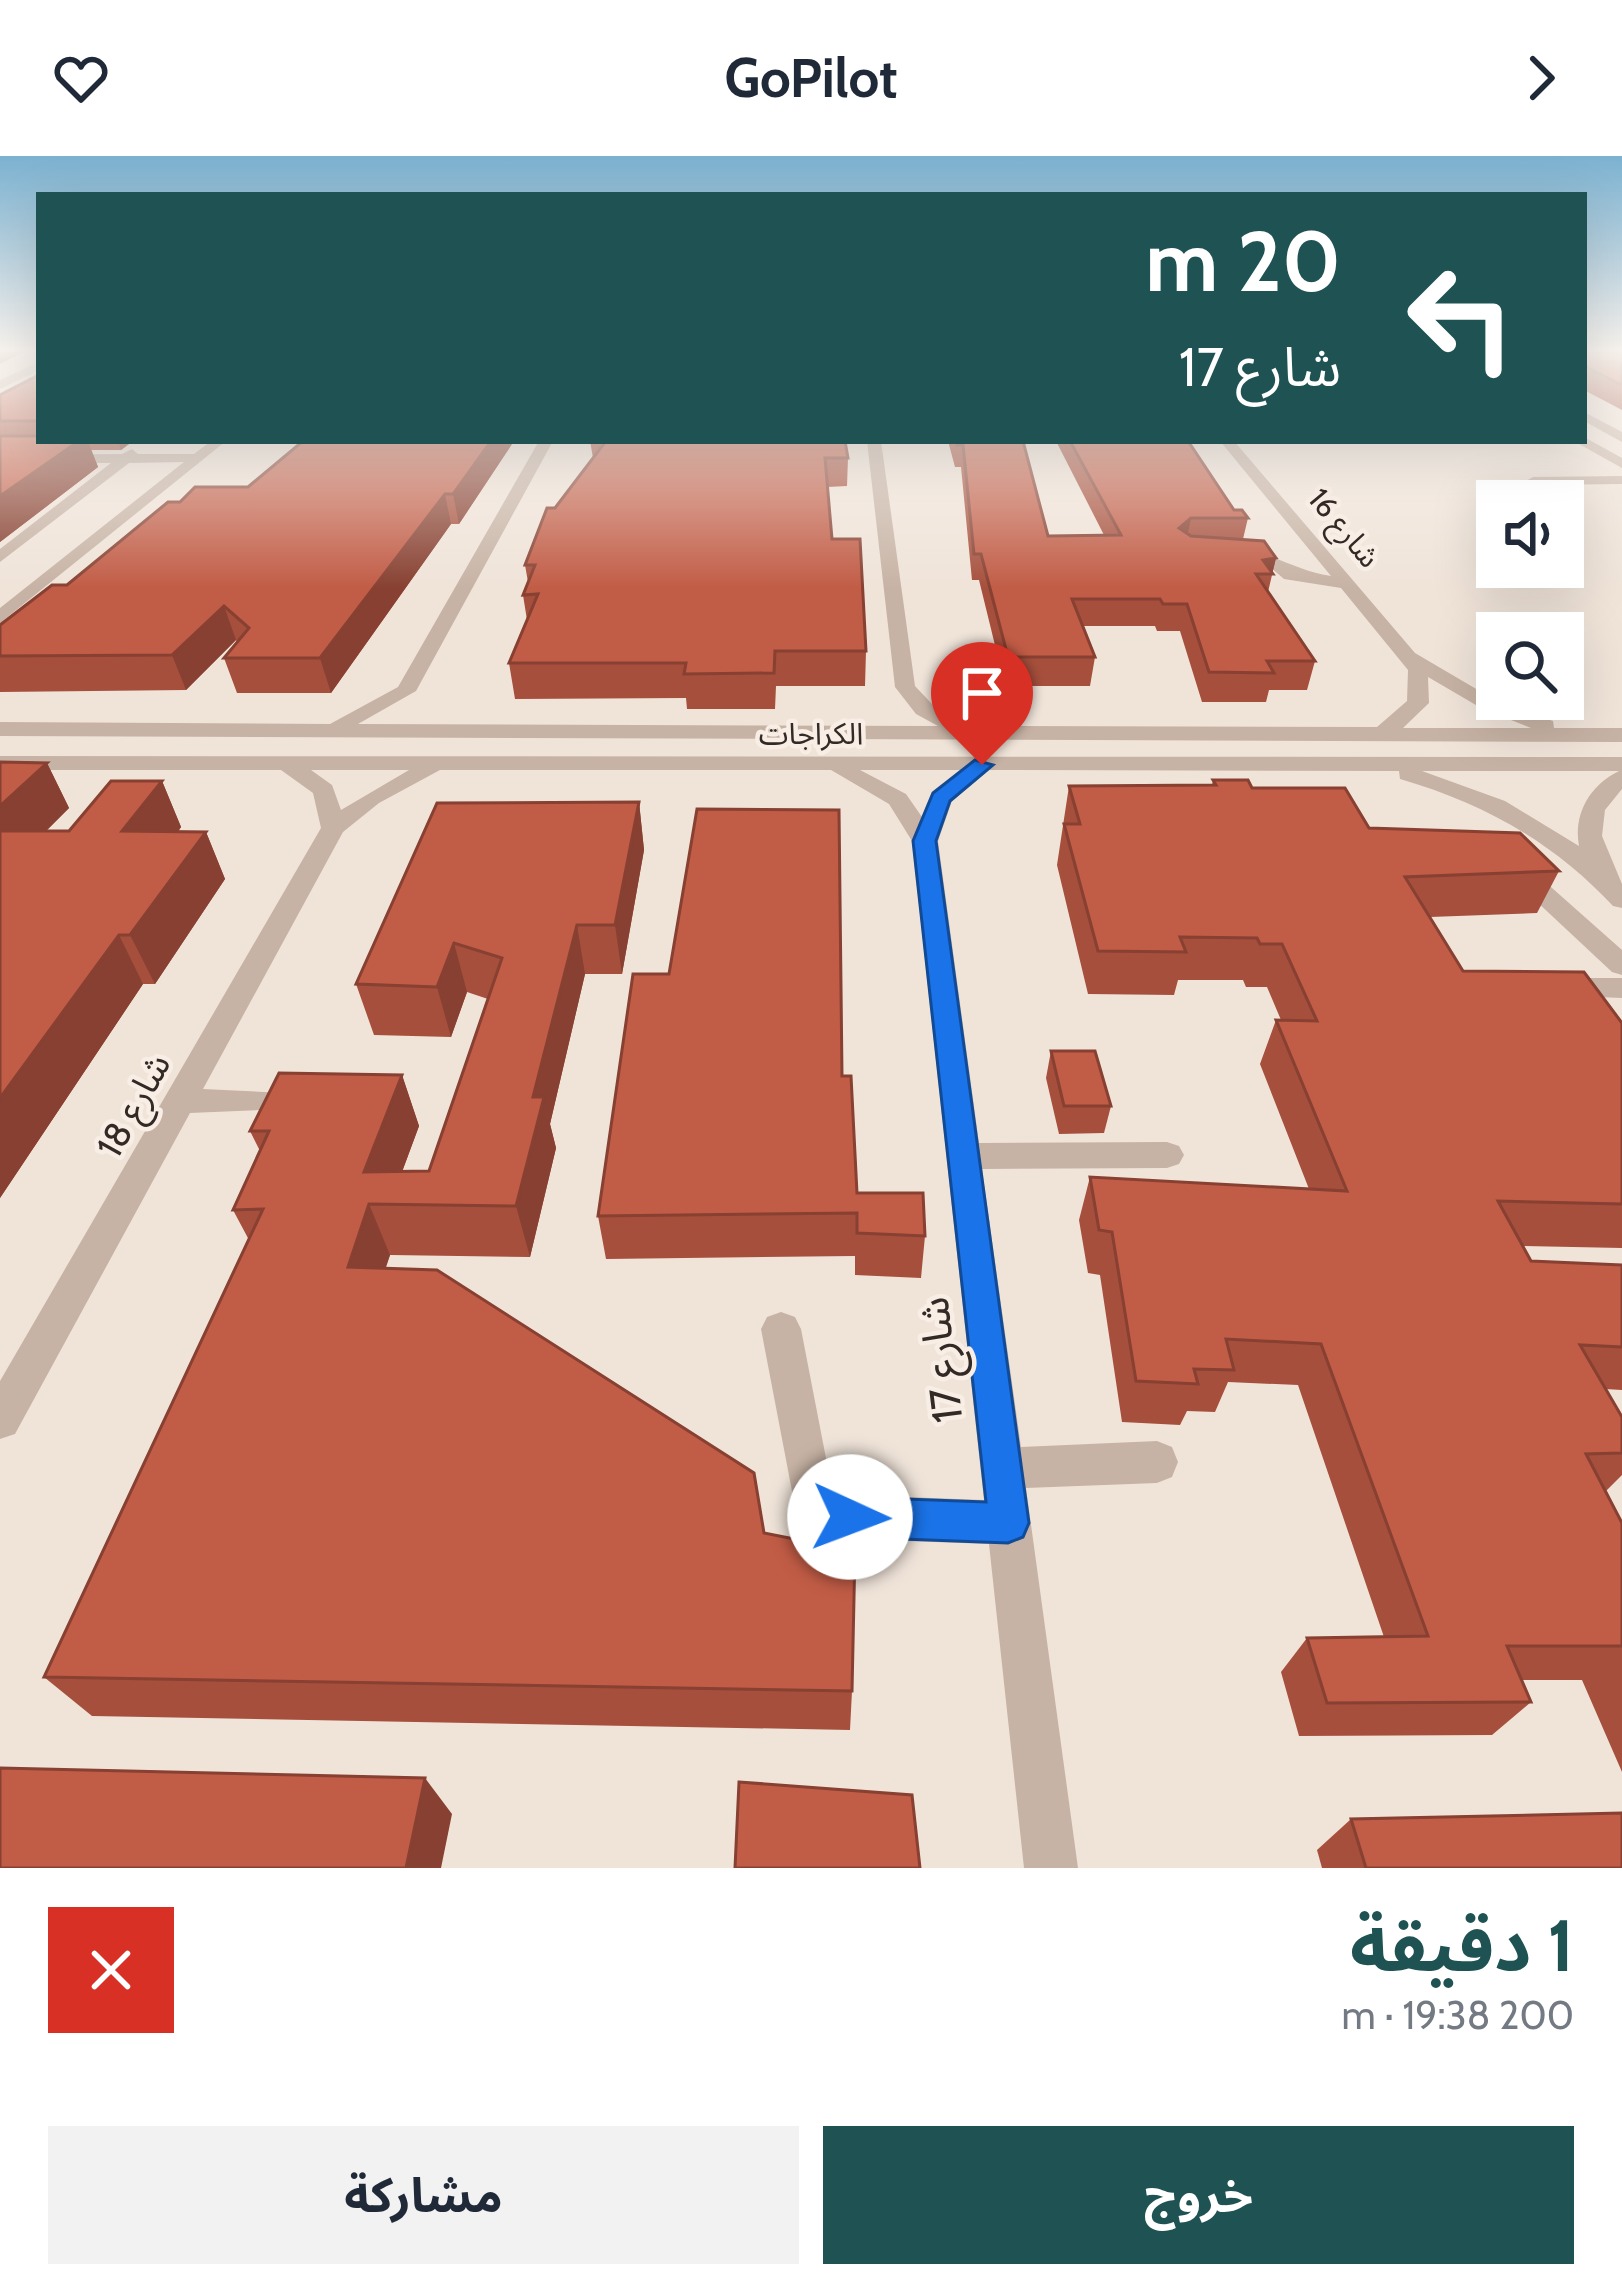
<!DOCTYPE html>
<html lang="ar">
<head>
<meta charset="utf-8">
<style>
	:root { --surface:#fff; --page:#f2f2f3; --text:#1f2937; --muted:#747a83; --accent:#1e5253 }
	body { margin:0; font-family:Cabin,"Noto Sans Arabic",sans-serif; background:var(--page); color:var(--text); direction:rtl; height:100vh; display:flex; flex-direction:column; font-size:45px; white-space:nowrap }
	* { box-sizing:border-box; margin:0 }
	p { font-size:39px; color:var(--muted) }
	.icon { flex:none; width:66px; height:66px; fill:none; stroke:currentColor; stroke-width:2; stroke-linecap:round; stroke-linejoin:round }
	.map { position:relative; height:1712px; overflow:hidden; direction:ltr }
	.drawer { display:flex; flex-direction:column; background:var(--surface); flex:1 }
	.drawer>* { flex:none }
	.guide { position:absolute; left:36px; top:36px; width:1551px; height:252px; border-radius:0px; box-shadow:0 12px 48px #0002; direction:rtl; background:#1e5253; color:#fff; overflow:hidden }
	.fabs { position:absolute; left:1476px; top:324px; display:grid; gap:24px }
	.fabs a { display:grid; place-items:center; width:108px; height:108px; border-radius:0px; background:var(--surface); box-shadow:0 12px 48px #0002; font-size:60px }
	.pin { position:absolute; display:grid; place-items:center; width:102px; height:102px; color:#fff; margin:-123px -51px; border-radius:50% 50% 50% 0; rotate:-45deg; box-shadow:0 0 12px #0007 }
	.pin .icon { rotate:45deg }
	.me { position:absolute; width:132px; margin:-66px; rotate:92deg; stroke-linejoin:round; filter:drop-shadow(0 0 9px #0008) }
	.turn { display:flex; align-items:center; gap:42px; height:252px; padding:0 48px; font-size:54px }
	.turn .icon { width:156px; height:156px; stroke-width:2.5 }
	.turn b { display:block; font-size:84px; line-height:102px }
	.round { display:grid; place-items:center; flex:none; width:126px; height:126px; border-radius:0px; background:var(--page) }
	.headline { display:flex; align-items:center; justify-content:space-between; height:204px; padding:0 48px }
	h1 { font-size:72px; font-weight:700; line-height:90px; color:var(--accent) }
	.primary-button { display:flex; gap:24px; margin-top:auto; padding:24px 48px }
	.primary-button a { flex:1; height:138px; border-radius:0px; background:var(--accent); color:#fff; font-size:48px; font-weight:700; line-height:138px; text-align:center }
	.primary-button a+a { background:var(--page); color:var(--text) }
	header { display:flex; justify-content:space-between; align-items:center; height:156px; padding:0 48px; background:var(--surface); font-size:54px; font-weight:700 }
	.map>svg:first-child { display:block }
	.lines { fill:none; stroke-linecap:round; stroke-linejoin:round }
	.minor { fill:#c7b3a5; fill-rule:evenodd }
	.wall { fill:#a64f3c }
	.shaded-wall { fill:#874031 }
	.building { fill:#c15c46; stroke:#874031; stroke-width:3 }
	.route { fill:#1a73e8; stroke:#114b97; stroke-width:3 }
	.labels { text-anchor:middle; stroke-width:9; stroke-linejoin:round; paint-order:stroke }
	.far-street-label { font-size:30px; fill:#332a26; stroke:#f8eee5 }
	.street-label { font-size:36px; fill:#332a26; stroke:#f8eee5 }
	.near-street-label { font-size:42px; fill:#332a26; stroke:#f8eee5 }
</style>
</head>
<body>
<header><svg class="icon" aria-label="forward" viewBox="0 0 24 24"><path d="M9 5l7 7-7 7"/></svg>GoPilot<svg class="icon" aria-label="heart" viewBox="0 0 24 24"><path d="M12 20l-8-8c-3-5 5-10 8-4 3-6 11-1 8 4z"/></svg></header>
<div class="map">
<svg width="1622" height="1712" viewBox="0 0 1622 1712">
	<rect width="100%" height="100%" fill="#f0e4d9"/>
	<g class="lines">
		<g class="minor">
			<polygon points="39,206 39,214 0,233 0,224"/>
			<polygon points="1584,256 1622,276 1622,286 1584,265"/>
			<polygon points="1584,281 1622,302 1622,312 1579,288"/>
			<polygon points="211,285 226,285 0,467 0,452 184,306 129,307 0,406 0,393 111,307 0,307 0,299 122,298 132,293 138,298 194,298"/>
			<path d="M539,285h14l-137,250 -58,33 580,2 -22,-12 -21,-27 -28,-246h14l34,245 17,18 36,22 409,1 30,-26 1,-31 -67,-82 -57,-9 -21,-18 -34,-10 8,-5c35,7 59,25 94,30l-111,-135h14l181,212 80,47 58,21 1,7h68v14l-1622,-6v-14l330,2 68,-37zM1428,521l53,31 50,20h-128l26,-25z"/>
			<polygon points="1622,320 1622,328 1533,329 1526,325 1533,321"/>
			<path d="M0,600l1622,1v32l-17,21 -3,26 20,48v24l-9,-2c-60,-64 -130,-103 -213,-127l-1,-8 -410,-1 -37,31 -14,40 41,302 188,-1 12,4 5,9 -5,9 -12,4 -185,1 39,278 136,-6 15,6 6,15 -6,15 -15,6 -131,5 52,380h-54l-35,-324 -139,-5 -54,-27 -35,-183 6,-12 14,-5 14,5 6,12 30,155 22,11 131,5 -72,-659 -23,-37 -58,-34h-391l-61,33 -36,29 -140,257 81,4 4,8 -4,8 -94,4 -175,321 -15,5v-58l321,-553 -8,-35 -32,-23h-281zM311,614h98l-68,40 -9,-25zM860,614h101l-28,23 -11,24 -16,-23zM1422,615h197c-29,14 -46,43 -40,75l-74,-45z"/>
			<polygon points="1516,705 1525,708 1622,794 1622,819 1612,816 1507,718 1503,713 1507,708"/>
			<polygon points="1556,822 1622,822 1622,842 1546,839 1541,832"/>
		</g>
	</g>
	<g class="wall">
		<polygon points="1584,193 1622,193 1622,254 1584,234"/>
		<polygon points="39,219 39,285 133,285 121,294 91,294 98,311 0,386 0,239"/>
		<polygon points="514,285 459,368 451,368 331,537 237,537 224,502 237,486 236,484 186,534 0,536 0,469 67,429 180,346 248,331"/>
		<polygon points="590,285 845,285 848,302 847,330 827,331 832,383 866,495 865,530 776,530 775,553 687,553 686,542 515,543 509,507 527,464 523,439 528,426 525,409 593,302"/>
		<polygon points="948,285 1023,285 1048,380 1104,379 1056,285 1188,285 1234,354 1248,362 1243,383 1276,402 1268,436 1315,505 1307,534 1269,534 1266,546 1202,546 1180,475 1157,475 1155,470 1083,470 1095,501 1090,530 1005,530 979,424 972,424 961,311 955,311"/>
		<polygon points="47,607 69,652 46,675 69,675 162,625 181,671 178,676 206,676 225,723 155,828 143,828 0,1042"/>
		<polygon points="1213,624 1252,632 1369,672 1559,715 1537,757 1430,761 1463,815 1622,867 1622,1092 1523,1090 1531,1105 1622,1109 1622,1234 1605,1233 1622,1261 1622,1319 1606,1335 1622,1367 1622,1616 1582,1524 1522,1524 1531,1546 1492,1579 1299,1580 1281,1516 1307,1482 1384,1481 1298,1229 1228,1226 1215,1256 1187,1255 1180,1269 1122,1266 1100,1119 1088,1117 1079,1064 1090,1021 1309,1033 1260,908 1276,864 1281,864 1267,831 1246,831 1243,824 1178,824 1174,839 1088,838 1057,709 1069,630 1212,629"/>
		<polygon points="639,646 644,694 622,818 585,818 550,968 556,992 530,1101 390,1099 385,1112 764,1377 852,1535 850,1574 92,1560 44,1521 249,1084 233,1054 260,995 250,975 402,919 419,970 402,1016 429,1015 488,843 467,836 451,881 374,879 356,828"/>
		<polygon points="1051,895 1111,950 1104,977 1059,978 1046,922"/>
		<polygon points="842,920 857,1037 925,1080 921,1122 855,1119 855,1100 606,1103 598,1060"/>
		<polygon points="1351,1663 1622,1712 1322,1712 1317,1694"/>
	</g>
	<g class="shaded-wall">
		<polygon points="0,193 30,193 0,208"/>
		<polygon points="79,285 88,285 98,311 0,386 0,340"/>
		<polygon points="118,285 133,285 121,294"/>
		<polygon points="491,285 514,285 459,368 453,338"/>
		<polygon points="445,338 451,368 331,537 320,502"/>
		<polygon points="1191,362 1186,386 1179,372"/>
		<polygon points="1276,402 1272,418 1263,404"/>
		<polygon points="224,450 236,484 186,534 172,499"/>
		<polygon points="47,607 69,652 0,721 0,650"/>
		<polygon points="162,625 181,671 144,721 122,675"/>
		<polygon points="639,646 644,694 622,818 615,769"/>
		<polygon points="206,676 225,723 155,828 130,779"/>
		<polygon points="577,769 585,818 550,968 556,992 530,1101 516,1050 533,941"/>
		<polygon points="119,779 143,828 0,1042 0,942"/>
		<polygon points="454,787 467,836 451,881 437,831"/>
		<polygon points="402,919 419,970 390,1048 364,1016"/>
		<polygon points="369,1048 390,1099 370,1161 348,1111"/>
		<polygon points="425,1622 452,1658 441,1712 406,1712"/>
	</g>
	<g class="building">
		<polygon points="1584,193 1622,193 1622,229 1584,210"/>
		<polygon points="39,219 39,265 0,265 0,239"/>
		<polygon points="0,280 39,280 39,285 79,285 0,340"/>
		<polygon points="303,285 491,285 453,338 445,338 320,502 224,502 249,472 224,450 172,499 0,500 0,469 52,429 67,429 168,346 180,346 195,331 248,331"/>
		<polygon points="606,285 845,285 848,302 825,302 832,383 860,383 866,495 775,495 774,517 684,518 686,507 509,507 538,438 523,439 535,409 525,409 547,352 555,352"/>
		<polygon points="956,285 1023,285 1048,380 1121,379 1070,285 1188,285 1234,354 1242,354 1248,362 1191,362 1179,372 1191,380 1264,385 1276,402 1263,404 1273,418 1256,418 1315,505 1267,505 1274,517 1209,516 1187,448 1163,448 1160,443 1072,443 1095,501 1008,501 981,398 974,398 963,289 957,289"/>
		<polygon points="0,606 47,607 0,650"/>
		<polygon points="1213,624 1248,624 1252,632 1345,632 1369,672 1520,677 1559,715 1405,721 1463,815 1584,816 1622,867 1622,1048 1498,1045 1531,1105 1622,1109 1622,1191 1580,1189 1622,1261 1622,1297 1586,1298 1622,1367 1622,1490 1507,1490 1531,1546 1327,1547 1307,1482 1428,1480 1321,1188 1226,1183 1234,1214 1194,1213 1198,1228 1136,1225 1112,1076 1099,1074 1090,1021 1347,1035 1276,864 1317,865 1282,788 1260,788 1257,782 1180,781 1186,796 1098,795 1064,668 1080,668 1069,630 1216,629"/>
		<polygon points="111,625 162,625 122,675 206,676 130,779 119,779 0,942 0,675 69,675"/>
		<polygon points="639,646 615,769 577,769 533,941 544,941 516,1050 369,1048 348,1111 437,1114 754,1317 764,1377 855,1395 852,1535 44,1521 263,1053 233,1054 269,975 250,975 279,917 402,919 364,1016 429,1015 502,802 454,787 437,831 356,828 437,647"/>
		<polygon points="697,653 839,654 842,920 851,920 857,1037 923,1037 925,1080 857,1077 857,1057 598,1060 633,818 669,818"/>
		<polygon points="1051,895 1095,895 1111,950 1064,950"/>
		<polygon points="0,1612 425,1622 406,1712 0,1712"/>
		<polygon points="739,1626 912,1639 920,1712 735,1712"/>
		<polygon points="1622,1657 1622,1712 1366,1712 1351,1663"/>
	</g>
	<linearGradient id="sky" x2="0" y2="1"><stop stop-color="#7bb1d0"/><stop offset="0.45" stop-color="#f8f3ee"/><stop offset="1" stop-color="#f8f3ee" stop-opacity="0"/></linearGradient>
	<rect width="1622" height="433" fill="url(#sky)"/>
	<polygon class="route" points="975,604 993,609 950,645 936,685 1029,1367 1023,1381 1008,1387 850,1381 836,1376 830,1361 836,1347 850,1341 986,1346 913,685 933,637"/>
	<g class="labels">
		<g class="far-street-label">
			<text transform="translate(1344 372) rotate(50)" y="10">شارع 16</text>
			<text x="811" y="588">الكراجات</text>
		</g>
		<g class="street-label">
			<text transform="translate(133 949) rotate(-61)" y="13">شارع 18</text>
		</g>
		<g class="near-street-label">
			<text transform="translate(940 1204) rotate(-97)" y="15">شارع 17</text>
		</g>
	</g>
</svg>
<div class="fabs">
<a><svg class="icon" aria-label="sound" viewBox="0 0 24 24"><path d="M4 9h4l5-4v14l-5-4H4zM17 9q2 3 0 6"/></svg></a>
<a><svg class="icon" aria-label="search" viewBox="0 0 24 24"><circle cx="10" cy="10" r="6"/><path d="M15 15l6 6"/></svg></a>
</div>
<div class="pin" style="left:982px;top:609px;background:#d93025"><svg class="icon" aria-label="arrive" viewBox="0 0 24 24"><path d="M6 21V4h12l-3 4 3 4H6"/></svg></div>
<svg class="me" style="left:850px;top:1361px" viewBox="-20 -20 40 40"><circle r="19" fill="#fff"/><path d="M0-13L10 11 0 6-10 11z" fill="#1a73e8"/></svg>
<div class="guide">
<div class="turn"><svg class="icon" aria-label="left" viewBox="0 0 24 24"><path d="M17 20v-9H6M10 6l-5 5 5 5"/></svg><div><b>20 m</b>شارع 17</div></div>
</div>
</div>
<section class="drawer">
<div class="headline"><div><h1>1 دقيقة</h1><p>200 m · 19:38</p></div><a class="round" style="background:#d93025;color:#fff"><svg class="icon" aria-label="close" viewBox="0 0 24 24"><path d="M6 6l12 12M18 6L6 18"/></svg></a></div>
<div class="primary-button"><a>خروج</a><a>مشاركة</a></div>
</section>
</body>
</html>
